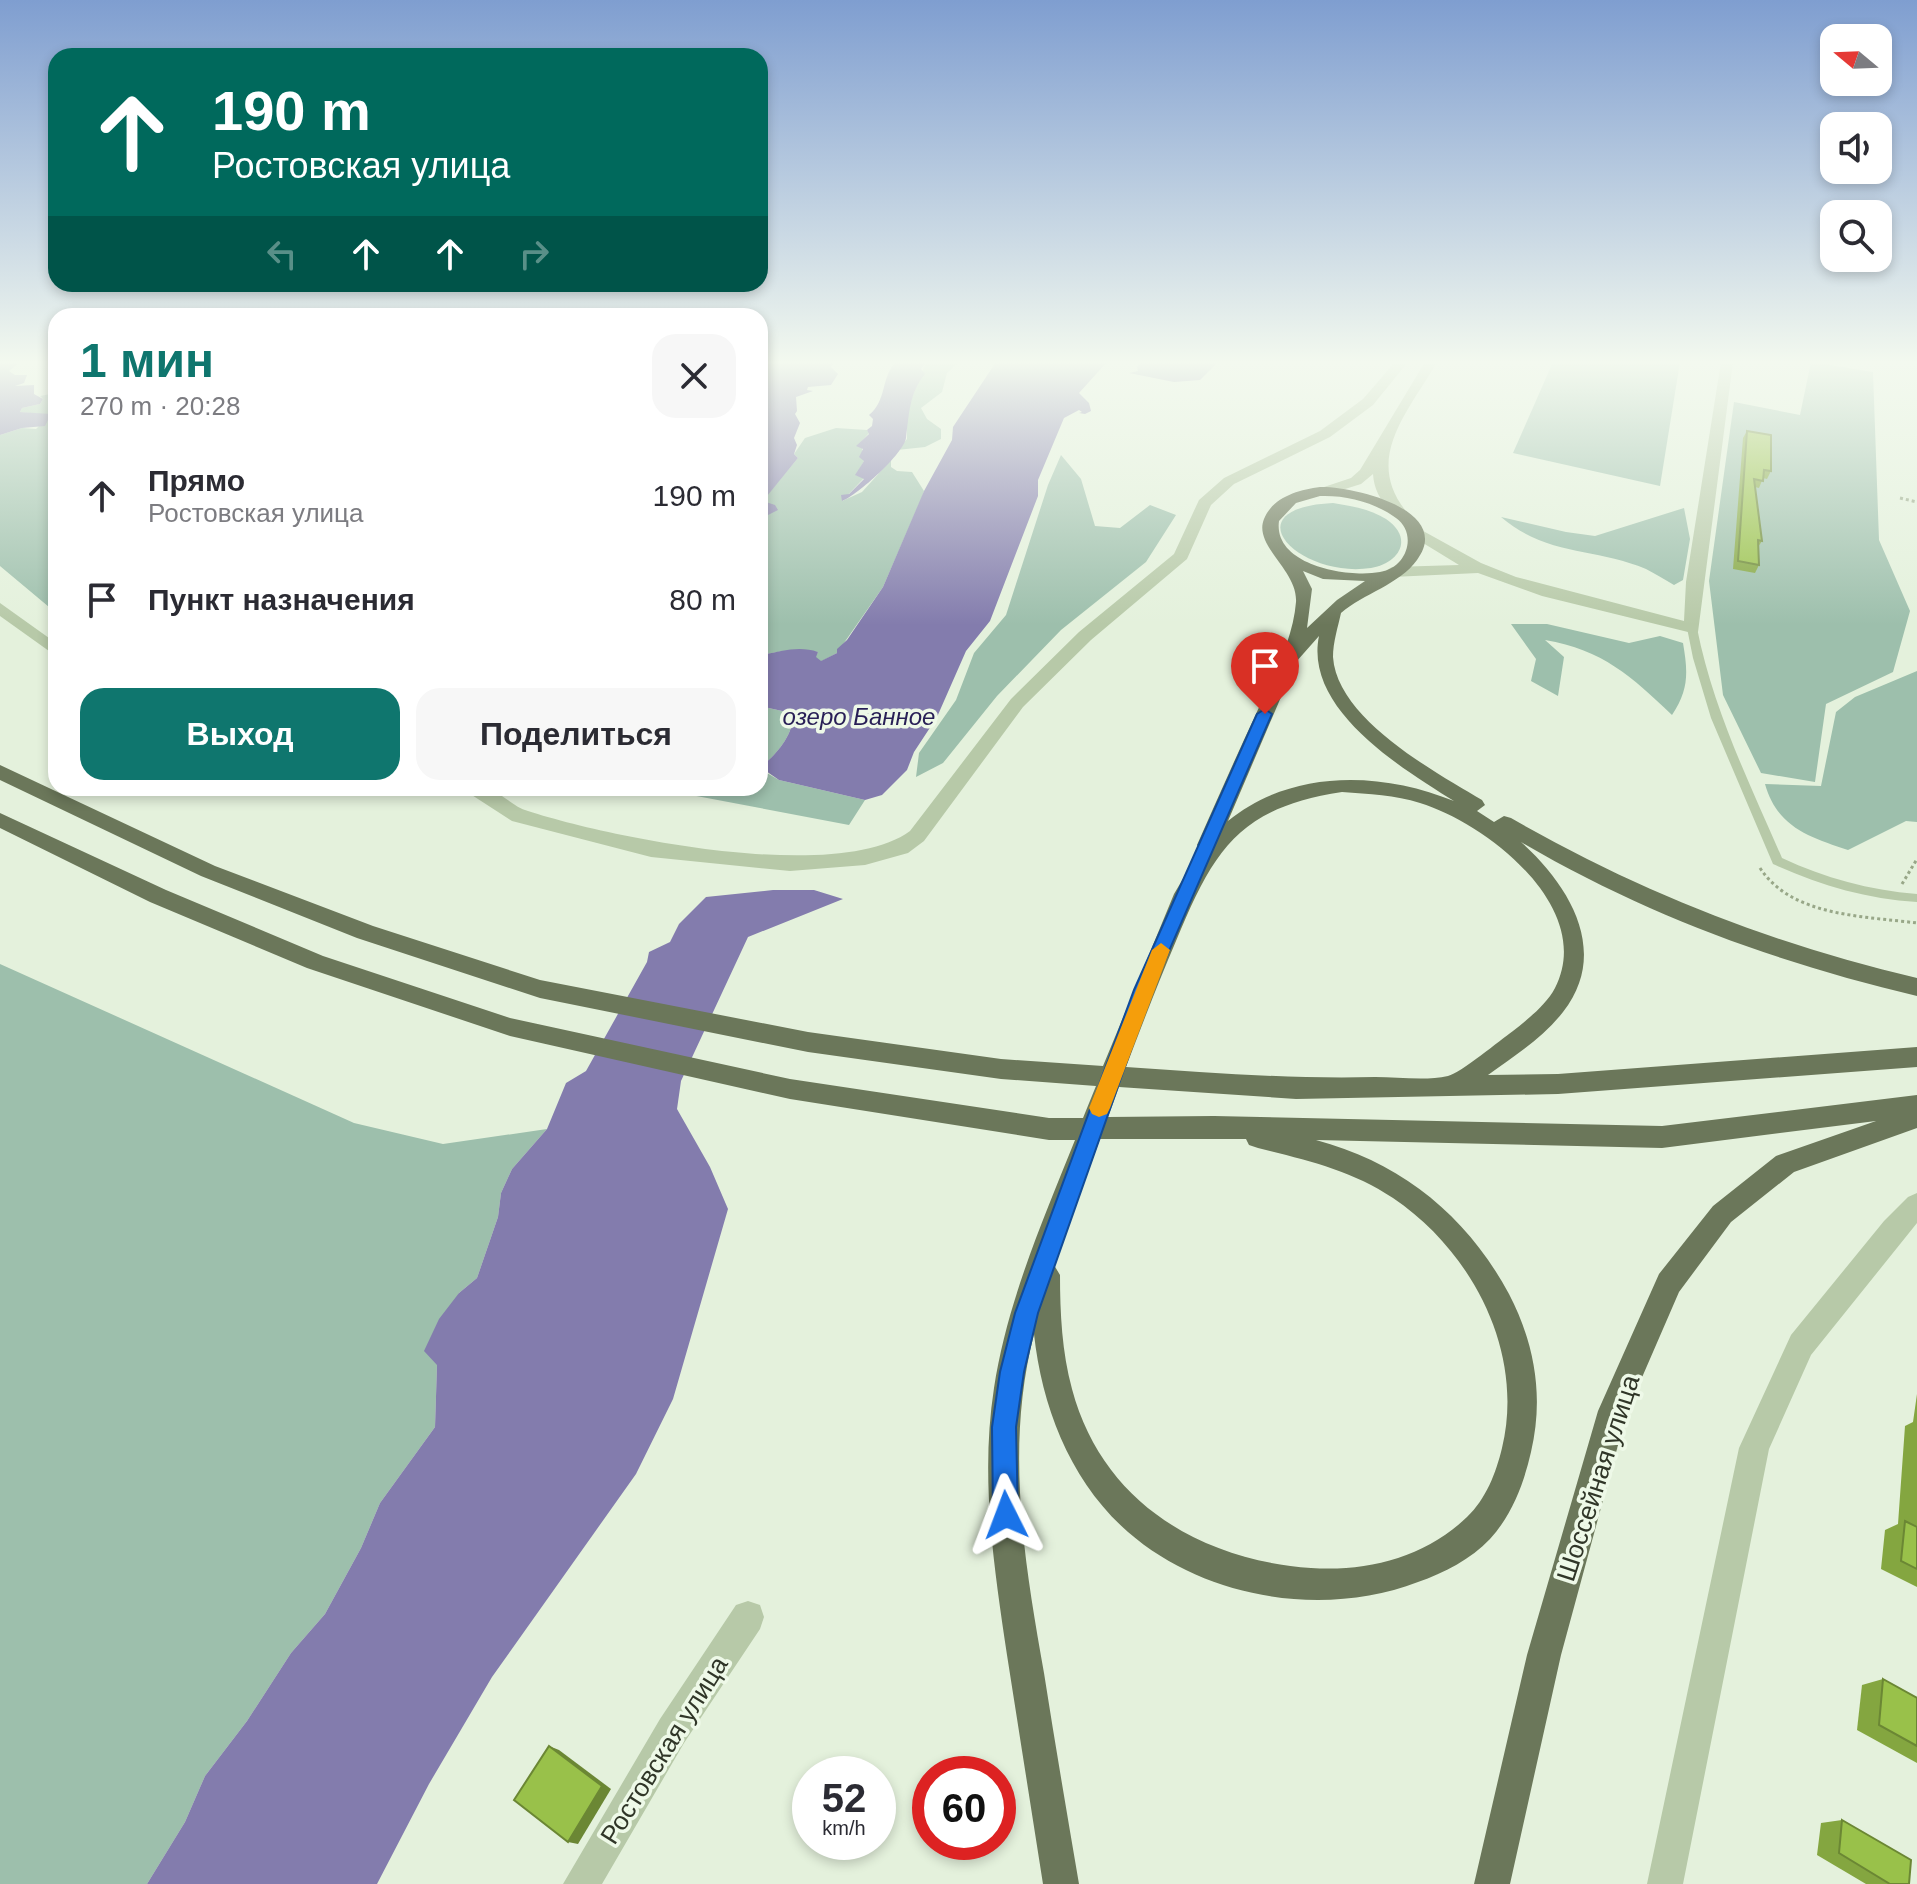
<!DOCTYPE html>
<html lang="ru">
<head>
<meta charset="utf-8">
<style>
	:root { --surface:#fff; --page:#f7f7f7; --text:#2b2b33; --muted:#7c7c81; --accent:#0f766e }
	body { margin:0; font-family:Helvetica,sans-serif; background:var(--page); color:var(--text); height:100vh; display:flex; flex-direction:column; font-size:30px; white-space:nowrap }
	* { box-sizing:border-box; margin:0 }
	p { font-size:26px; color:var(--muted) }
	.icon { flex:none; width:44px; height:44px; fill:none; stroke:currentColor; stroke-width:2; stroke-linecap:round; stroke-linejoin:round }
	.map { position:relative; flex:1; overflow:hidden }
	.side { position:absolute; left:48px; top:308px; width:720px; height:488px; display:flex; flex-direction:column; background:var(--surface); border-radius:24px; box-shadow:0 4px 12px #0003 }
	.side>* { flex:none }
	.hud { position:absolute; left:48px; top:48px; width:720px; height:244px; border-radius:24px; box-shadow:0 4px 12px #0003; background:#00695c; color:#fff; overflow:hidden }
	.needle { width:52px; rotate:289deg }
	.buttons { position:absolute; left:1820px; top:24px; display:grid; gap:16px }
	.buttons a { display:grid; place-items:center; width:72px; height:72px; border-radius:16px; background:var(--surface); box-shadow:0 4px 12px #0003; font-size:40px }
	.speed { position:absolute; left:792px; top:1756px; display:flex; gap:16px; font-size:40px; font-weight:700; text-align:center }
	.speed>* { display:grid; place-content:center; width:104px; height:104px; border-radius:50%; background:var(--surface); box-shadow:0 4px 12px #0003; line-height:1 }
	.speed small { font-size:20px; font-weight:400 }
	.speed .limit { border:12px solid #d22; background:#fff; color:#111 }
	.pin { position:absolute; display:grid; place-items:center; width:68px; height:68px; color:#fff; margin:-82px -34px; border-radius:50% 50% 50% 0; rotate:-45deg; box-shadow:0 0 8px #0007 }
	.pin .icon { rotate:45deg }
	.me { position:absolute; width:88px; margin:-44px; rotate:357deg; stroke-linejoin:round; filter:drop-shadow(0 0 6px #0008) }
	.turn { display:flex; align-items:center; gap:28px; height:168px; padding:0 32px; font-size:36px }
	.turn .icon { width:104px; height:104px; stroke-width:2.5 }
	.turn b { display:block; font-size:56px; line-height:68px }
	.lanes { display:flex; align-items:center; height:76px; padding:0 32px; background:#0003; justify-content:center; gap:40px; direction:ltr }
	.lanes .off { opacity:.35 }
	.round { display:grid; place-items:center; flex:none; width:84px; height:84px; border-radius:24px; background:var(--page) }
	.headline { display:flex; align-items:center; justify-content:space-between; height:136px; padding:0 32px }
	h1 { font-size:48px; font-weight:700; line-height:60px; color:var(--accent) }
	.button { display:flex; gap:16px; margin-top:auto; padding:16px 32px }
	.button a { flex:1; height:92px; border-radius:24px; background:var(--accent); color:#fff; font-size:32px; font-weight:700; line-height:92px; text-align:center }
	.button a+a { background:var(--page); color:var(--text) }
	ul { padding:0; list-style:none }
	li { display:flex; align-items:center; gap:24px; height:104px; padding:0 32px }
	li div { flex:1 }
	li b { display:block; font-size:30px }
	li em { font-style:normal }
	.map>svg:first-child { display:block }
	.green { fill:#9dbfac }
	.water { fill:#837cad }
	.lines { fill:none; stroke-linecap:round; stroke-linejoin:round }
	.path { stroke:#98a788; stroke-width:3; stroke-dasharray:3 3; stroke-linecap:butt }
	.service { fill:#b7c9a8; fill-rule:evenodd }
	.minor { fill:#b7c9a8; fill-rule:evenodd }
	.tertiary { fill:#b7c9a8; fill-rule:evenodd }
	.primary { fill:#6b775a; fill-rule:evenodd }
	.wall { fill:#84a640 }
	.shaded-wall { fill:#6b8734 }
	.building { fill:#99c14a; stroke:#6b8734; stroke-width:2 }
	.route { fill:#1a73e8; stroke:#114b97; stroke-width:2 }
	.slow { fill:#f59e0b }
	.labels { text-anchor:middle; stroke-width:7; stroke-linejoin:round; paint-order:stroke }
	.water-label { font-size:24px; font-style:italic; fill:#281f56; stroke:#eef9e8 }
	.near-street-label { font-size:26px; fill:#303628; stroke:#eef9e8 }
</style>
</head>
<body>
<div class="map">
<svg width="1917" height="1884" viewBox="0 0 1917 1884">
	<rect width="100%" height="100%" fill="#e4f1dc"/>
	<g class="green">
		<polygon points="926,362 959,362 947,373 942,392 921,408 927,419 941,429 941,439 925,447 897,450 907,439 907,410"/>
		<polygon points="1553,362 1680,362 1660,486 1513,453"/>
		<polygon points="1811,362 1873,372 1879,540 1910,611 1893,672 1826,704 1815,782 1761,773 1723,695 1709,581 1734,402 1800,415"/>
		<polygon points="56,393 56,607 49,607 0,566 0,435 22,428 36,429 50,415 20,412 22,408 40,404 43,399 40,396"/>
		<path d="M836,428l31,2 2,3 -8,9 3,19 -8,14 8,3 -22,23 20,-9 29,-32v7l6,4 15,1 12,19 -2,6 -39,90 -46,66 -17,9 -5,-5 3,-5c-27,-3 -34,-1 -58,3v-136l7,-3 -5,-15 36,-43 -4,-4 11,-16z"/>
		<polygon points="1061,455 1081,479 1095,526 1120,528 1150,505 1176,515 1146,562 1061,630 997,696 943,763 916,777 919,753 956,700 974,653 1006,615 1048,485"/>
		<path d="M1333,503c19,3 37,6 53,16 28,19 14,44 -15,49 -72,11 -142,-60 -38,-65z"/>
		<path d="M1684,508l6,31 -7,41 -9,5c-9,-5 -18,-11 -28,-16 -51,-22 -98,-12 -145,-52l65,15 29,4z"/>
		<path d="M1511,624h36l82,19 31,-7 23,7c5,29 6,47 -11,72 -41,-39 -69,-65 -127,-75l19,17 -6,39 -27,-15 5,-22z"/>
		<path d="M1917,671v151l-11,-1 -58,29c-39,-13 -71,-23 -83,-66l56,2 15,-74 19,-15z"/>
		<path d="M760,706l31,7c7,17 -17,45 -31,54z"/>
		<polygon points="760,769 779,780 865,800 849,825 654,788 760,788"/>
		<polygon points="0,964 354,1123 443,1144 547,1129 512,1169 501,1193 498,1217 477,1278 459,1293 437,1365 435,1427 380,1503 361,1548 325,1614 291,1653 247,1721 205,1776 185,1822 147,1884 0,1884"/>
	</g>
	<g class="water">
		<polygon points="0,362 18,363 9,371 15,375 27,375 24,383 15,386 34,385 34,394 43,399 40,404 22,408 20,412 51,414 45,426 22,428 0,435"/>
		<polygon points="760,362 834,362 831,367 838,374 831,385 808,387 807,390 813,391 796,397 797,411 795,414 800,423 794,438 797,445 794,454 798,458 763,501 775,505 778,510 760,519"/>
		<path d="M896,362h30l-5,7 4,5c-16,19 -16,42 -19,64 -2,15 -48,57 -64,63l-1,-6 8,-1 15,-15 -9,-4 9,-14 -5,-4 4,-8 -7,-3 13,-12 -2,-4 5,-4 1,-7 -4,-4c18,-14 12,-39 27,-53z"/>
		<path d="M996,362h111l-28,31 10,10 2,8 -6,3 -6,-1 3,-1 -3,-2 -15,8 -26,62v16l-48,125 -24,30 -29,66 -23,35 -7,18 -25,25 -17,5 -86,-20 -19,-13c14,-9 38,-37 31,-54l-31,-7v-51c20,-3 38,-10 58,-3l-2,5 5,4 16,-8v-4l10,-9 36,-53 41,-96 28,-51 1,-13z"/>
		<polygon points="1142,362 1218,362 1200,380 1174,382 1129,373 1138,371 1137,367"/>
		<polygon points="773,890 814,890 843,899 748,937 681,1081 677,1109 710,1167 728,1209 673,1399 636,1474 492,1677 429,1784 377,1884 147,1884 185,1822 205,1776 247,1721 291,1653 325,1614 361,1548 380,1503 435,1427 437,1365 424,1351 439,1319 459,1293 477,1278 498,1217 501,1193 512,1169 547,1129 566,1083 586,1071 647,962 649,952 670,942 679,924 706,897"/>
	</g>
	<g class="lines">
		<g class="path">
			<polyline points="1900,498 1917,502"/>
			<path d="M1760,868c32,49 104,48 157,55"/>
			<polyline points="1902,884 1917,859"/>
		</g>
		<path class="service" d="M1692,625l5,3c16,81 52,154 85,230 43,20 87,32 135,36v8c-51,-3 -98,-17 -144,-38l-62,-146 -18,-60 -6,-30z"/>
		<g class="minor">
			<path d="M1395,362h13l-35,43 -43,32 -96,47 -23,21 -24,54 -96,81 -68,67 -99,134 -16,12 -43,12 -75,6 -139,-14 -139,-36 -51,-33c8,0 18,-2 25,0 15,4 27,19 42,23 83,27 310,73 382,20l101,-132 68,-67 95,-78 25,-54 25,-22 96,-47 43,-32z"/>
			<path d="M1425,362h12c-28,49 -73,95 -32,148l-3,3h-10c-11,-12 -18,-23 -19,-39l-12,10 -32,10 -5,-1v-6l27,-9 9,-8z"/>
			<polygon points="1721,362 1733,362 1698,632 1692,633 1542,596 1478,573 1392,577 1384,572 1392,567 1459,565 1410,535 1408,532 1416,527 1481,563 1516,577 1684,621 1686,582"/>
			<polygon points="0,603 56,643 56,656 0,616"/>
			<polygon points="748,1601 760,1605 764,1617 760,1629 684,1743 602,1884 563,1884 660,1719 736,1605"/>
		</g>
		<polygon class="tertiary" points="1917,1193 1917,1223 1811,1355 1769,1449 1683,1884 1647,1884 1739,1448 1791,1335 1884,1221 1908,1197"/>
		<path class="primary" d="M1320,487c33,-1 134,23 97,73 -17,24 -54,34 -76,53 -3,14 -8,29 -8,44 4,62 102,115 149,143l3,5 -8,6 17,11 10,-6 7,2c129,74 261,126 406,160v18c-139,-33 -272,-81 -396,-154 49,44 89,110 42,170 -20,26 -49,44 -75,63l70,-1 359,-27v20l-359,27 -262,5 -177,-12 -11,30 106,-1 448,10 255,-31v33l-123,44 -63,50 -52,70 -52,120 -66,243 -51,229h-36l53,-229 71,-244 61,-137 54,-68 63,-50 100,-35 -214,27 -346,-8c86,23 151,76 193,154 26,50 35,103 22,158 -7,31 -19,63 -41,87 -19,20 -46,34 -72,43 -94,36 -213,17 -290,-50 -57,-50 -86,-124 -94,-198 -29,113 -10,226 10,339 11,70 23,141 35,211h-36c-12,-76 -24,-153 -36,-229 -13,-88 -27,-177 -13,-267 13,-86 49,-168 81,-248h-26l-259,-41 -280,-63 -203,-68 -157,-66 -150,-74v-15l166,77 157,66 187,62 280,61 259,39h34l13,-32 -95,-7 -193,-27 -268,-54 -183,-60 -156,-62 -201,-96v-15l215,101 158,60 167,54 268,52 193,27 102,7 71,-172 26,-44 -3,-5c19,-43 38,-86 58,-129 16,-35 38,-75 41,-114 2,-32 -43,-56 -32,-83 9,-22 34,-29 56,-32zM1320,496c26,-1 54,6 76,22 22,16 11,50 -16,54 -33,6 -107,-7 -101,-51l17,-18zM1303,571l20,8 42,2 -28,19 -30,28 5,-39zM1319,636c-15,73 82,132 135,165 -73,-30 -163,-32 -226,20l68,-159zM1342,792c27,2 53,3 78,11 66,20 176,105 135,185 -9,17 -27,31 -42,43 -13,9 -52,42 -65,45 -22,5 -50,1 -73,1 -83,2 -165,-4 -249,-10 16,-42 32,-84 50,-126 38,-91 62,-133 166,-149zM1100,1139h146l3,6 9,3c48,12 93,22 135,50 80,54 132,155 109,250 -6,25 -16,51 -35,69 -41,40 -100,55 -156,51 -111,-8 -209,-66 -239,-179 -10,-37 -12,-76 -12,-114l-6,-10z"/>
	</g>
	<g class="wall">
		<polygon points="1747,431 1771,471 1767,479 1763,478 1759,488 1755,487 1762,541 1758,547 1759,565 1755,573 1733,569 1743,438"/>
		<polygon points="1917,1394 1917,1587 1881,1569 1885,1530 1898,1524 1905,1426 1913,1422"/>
		<polygon points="1883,1679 1917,1698 1917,1763 1857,1730 1862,1685"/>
		<polygon points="1842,1820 1909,1884 1866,1884 1817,1855 1821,1823"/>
	</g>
	<polygon class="shaded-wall" points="549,1746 559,1750 611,1789 578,1844 568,1842"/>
	<g class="building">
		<polygon points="1747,431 1771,435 1771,471 1764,470 1763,481 1754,479 1762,541 1758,540 1759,565 1738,561"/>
		<polygon points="1905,1521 1917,1527 1917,1526 1917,1569 1901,1561"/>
		<polygon points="1883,1679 1917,1698 1917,1746 1879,1725"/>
		<polygon points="549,1746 602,1786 568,1842 514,1800"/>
		<polygon points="1842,1820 1911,1860 1909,1884 1890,1884 1839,1853"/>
	</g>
	<linearGradient id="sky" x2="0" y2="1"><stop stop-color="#7f9ed0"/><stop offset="0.58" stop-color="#f3f9ef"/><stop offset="1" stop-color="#f3f9ef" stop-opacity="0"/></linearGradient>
	<rect width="1917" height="625" fill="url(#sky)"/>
	<polygon class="route" points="1265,709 1272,714 1152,990 1038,1313 1024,1372 1016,1427 1018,1515 1015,1524 1006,1528 997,1524 993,1515 992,1427 1000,1372 1015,1313 1134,990 1257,714"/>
	<polygon class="slow" points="1161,943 1170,950 1110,1108 1107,1114 1099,1117 1092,1114 1089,1108 1152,950"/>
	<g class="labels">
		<g class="water-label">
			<text x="859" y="725">озеро Банное</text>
		</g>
		<g class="near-street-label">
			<text transform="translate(1598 1478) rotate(-72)" y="9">Шоссейная улица</text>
			<text transform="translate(664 1750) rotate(-58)" y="9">Ростовская улица</text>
		</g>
	</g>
</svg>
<div class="buttons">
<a><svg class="needle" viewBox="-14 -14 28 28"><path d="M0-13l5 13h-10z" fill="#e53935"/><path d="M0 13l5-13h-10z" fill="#7c7c81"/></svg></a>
<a><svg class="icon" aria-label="sound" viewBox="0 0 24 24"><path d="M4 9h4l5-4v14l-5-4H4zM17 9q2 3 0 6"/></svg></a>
<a><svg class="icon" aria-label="search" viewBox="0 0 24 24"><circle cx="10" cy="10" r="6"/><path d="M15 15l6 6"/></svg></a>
</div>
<div class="speed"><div>52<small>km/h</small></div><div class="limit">60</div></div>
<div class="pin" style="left:1265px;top:714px;background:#d93025"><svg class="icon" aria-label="arrive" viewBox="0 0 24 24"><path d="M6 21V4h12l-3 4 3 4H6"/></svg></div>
<svg class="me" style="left:1006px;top:1515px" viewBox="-20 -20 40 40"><path d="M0-17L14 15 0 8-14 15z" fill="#1a73e8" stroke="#fff" stroke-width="4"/></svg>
<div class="hud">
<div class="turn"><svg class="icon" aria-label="ahead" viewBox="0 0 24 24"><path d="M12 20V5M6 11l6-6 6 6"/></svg><div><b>190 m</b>Ростовская улица</div></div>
<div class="lanes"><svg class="icon off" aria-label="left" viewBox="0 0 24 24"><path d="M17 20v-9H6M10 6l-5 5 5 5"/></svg><svg class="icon" aria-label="ahead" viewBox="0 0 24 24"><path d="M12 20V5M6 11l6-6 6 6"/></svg><svg class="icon" aria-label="ahead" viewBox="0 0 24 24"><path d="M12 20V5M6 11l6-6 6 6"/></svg><svg class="icon off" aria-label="right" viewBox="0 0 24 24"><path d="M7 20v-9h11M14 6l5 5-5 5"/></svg></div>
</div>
<section class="side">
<div class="headline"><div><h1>1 мин</h1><p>270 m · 20:28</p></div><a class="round"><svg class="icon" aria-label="close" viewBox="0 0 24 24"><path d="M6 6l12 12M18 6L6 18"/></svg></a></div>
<ul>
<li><svg class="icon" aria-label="ahead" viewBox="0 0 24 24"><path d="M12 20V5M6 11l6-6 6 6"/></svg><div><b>Прямо</b><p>Ростовская улица</p></div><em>190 m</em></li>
<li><svg class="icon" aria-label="arrive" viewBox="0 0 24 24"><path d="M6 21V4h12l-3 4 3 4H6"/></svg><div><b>Пункт назначения</b></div><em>80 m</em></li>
</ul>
<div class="button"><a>Выход</a><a>Поделиться</a></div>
</section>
</div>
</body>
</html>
